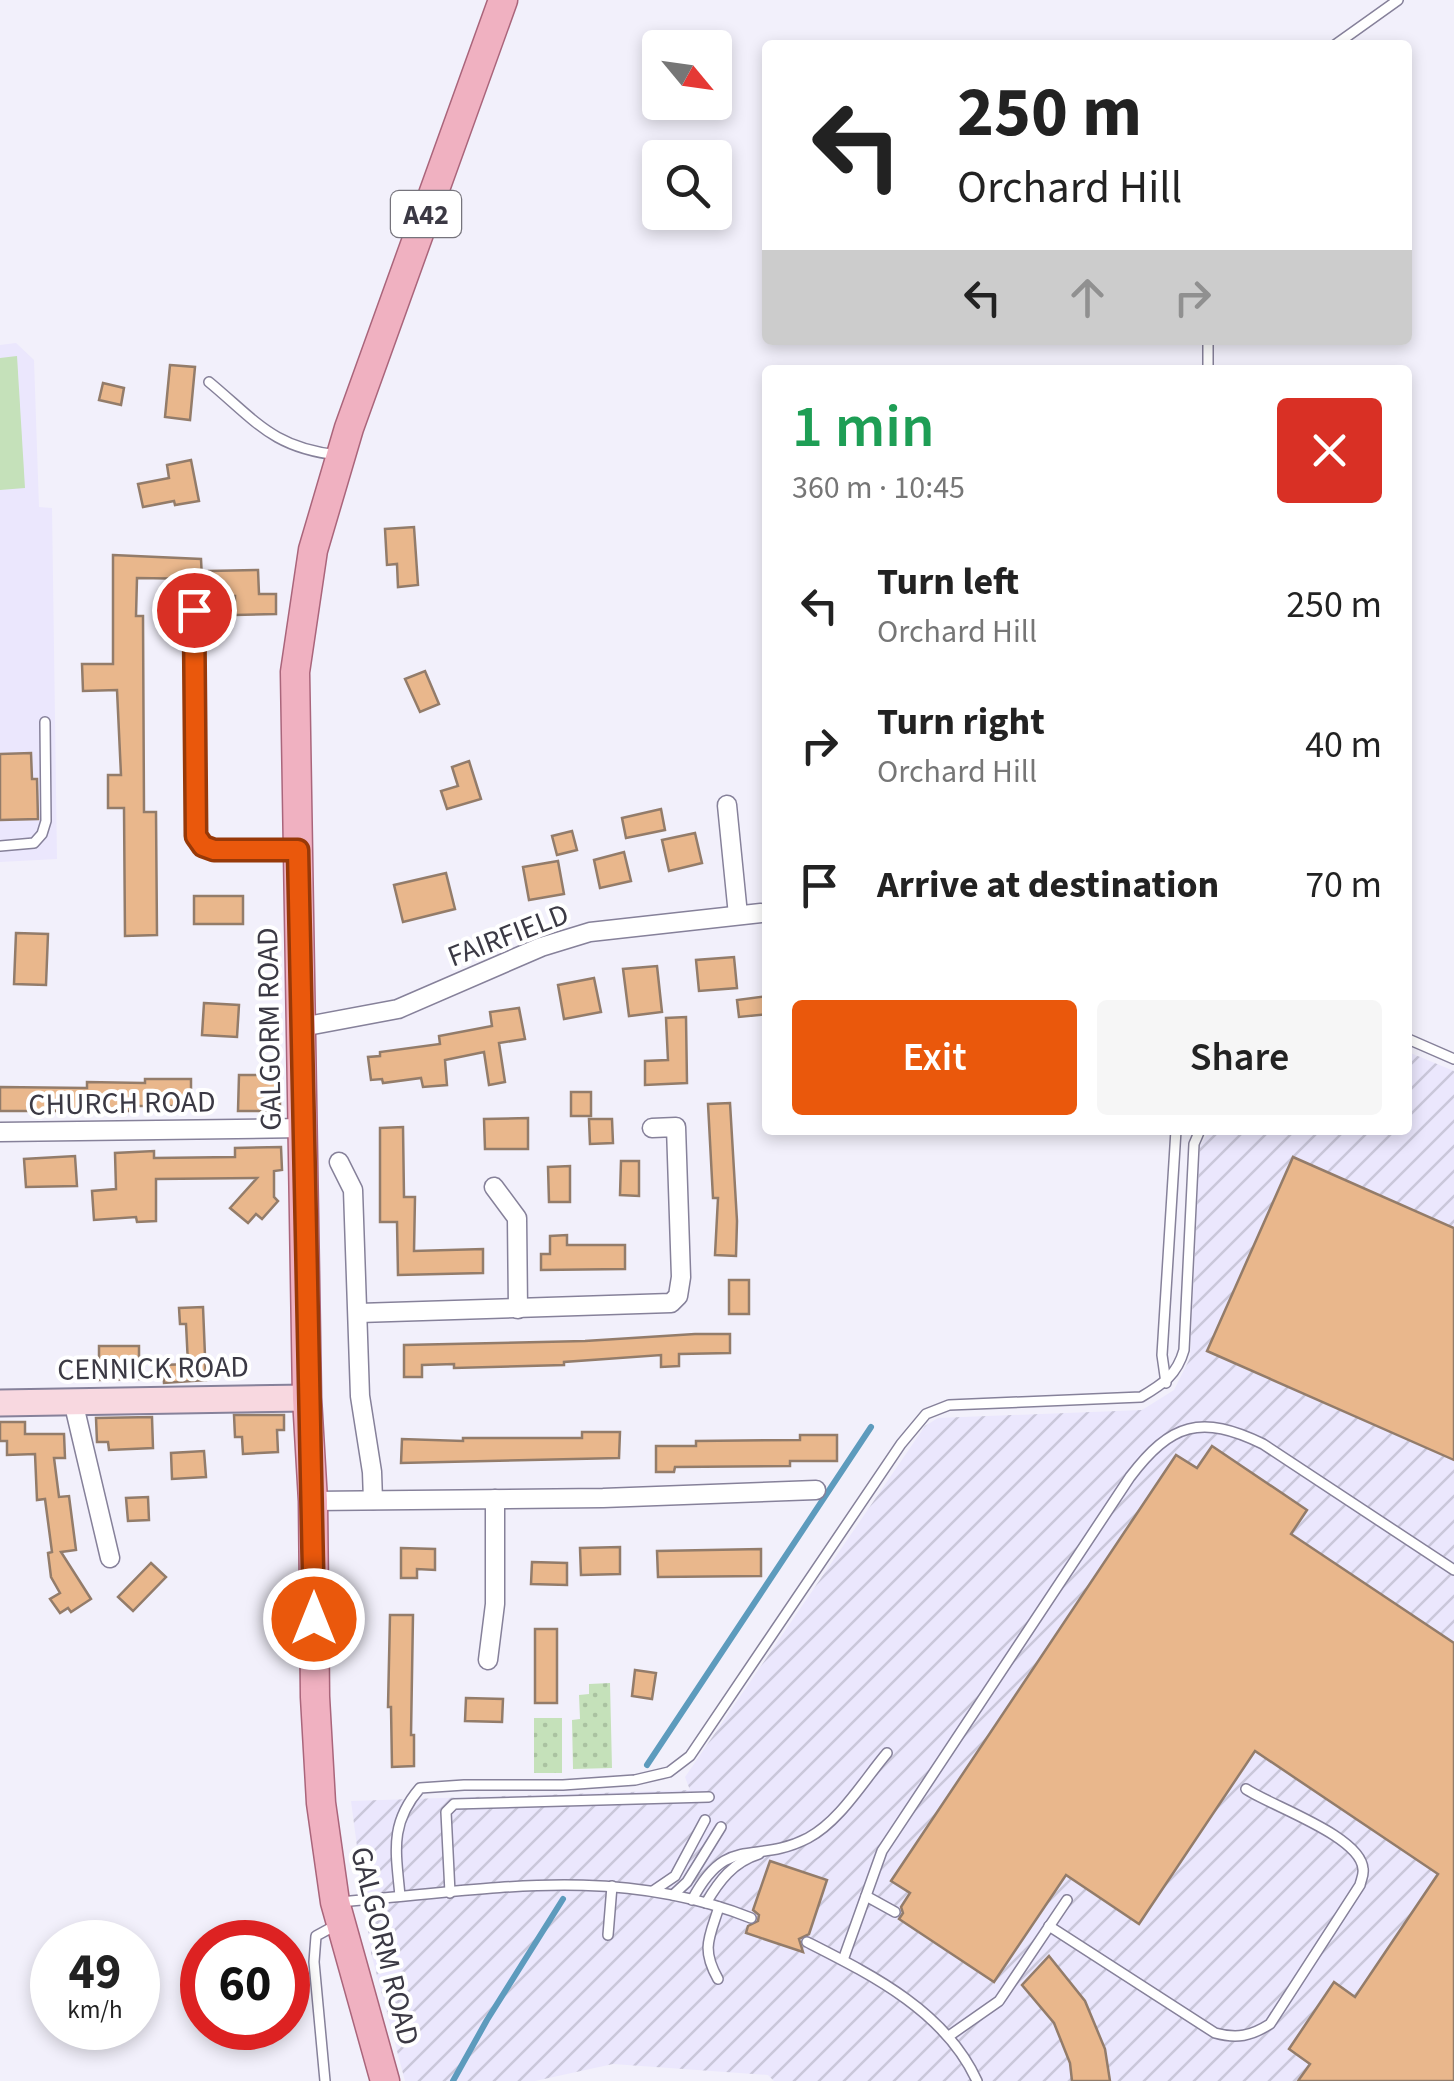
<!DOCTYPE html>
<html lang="en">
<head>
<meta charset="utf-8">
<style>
	:root { --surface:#fff; --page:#f6f6f6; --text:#222; --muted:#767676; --accent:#ea580c }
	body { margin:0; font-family:"Source Sans 3",sans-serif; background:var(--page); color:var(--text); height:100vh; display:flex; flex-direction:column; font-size:38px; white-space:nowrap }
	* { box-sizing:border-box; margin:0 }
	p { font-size:32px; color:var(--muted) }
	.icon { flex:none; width:55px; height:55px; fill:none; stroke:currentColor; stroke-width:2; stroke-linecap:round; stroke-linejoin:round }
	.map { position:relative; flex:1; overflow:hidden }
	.side { position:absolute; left:762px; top:365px; width:650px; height:770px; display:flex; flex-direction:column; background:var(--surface); border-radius:10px; box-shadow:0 5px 15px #0003 }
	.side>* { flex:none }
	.guide { position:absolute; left:762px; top:40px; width:650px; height:305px; border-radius:10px; box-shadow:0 5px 15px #0003; background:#fff; color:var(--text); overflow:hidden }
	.needle { width:65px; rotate:119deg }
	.fabs { position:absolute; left:642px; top:30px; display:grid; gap:20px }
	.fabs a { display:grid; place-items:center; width:90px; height:90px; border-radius:10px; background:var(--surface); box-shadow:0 5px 15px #0003; font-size:50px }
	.speed { position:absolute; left:30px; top:1920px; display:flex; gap:20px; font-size:50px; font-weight:700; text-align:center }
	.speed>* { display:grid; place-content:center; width:130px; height:130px; border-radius:50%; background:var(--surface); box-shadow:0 5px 15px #0003; line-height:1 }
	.speed small { font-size:25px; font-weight:400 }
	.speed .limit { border:15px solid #d22; background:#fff; color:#111 }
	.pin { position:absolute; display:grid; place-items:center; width:85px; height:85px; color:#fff; margin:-42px; border:5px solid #fff; border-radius:50%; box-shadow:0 2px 10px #0007 }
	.me { position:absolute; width:110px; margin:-55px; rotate:0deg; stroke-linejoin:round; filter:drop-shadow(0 0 8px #0008) }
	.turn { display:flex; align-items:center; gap:35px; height:210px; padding:0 30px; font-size:45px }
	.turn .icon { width:130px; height:130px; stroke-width:2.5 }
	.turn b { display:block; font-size:70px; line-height:85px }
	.lanes { display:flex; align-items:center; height:95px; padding:0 30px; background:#0003; justify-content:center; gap:50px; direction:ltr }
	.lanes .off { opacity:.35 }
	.round { display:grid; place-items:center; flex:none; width:105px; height:105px; border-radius:10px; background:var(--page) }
	.summary { display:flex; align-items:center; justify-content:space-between; height:170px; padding:0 30px }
	h1 { font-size:60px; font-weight:600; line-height:75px; color:#1e9e55 }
	.button { display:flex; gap:20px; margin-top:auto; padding:20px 30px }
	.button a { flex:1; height:115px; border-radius:10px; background:var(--accent); color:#fff; font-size:40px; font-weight:600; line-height:115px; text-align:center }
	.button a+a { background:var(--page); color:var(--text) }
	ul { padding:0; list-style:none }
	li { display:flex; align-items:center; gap:30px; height:140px; padding:0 30px }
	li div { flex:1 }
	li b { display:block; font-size:38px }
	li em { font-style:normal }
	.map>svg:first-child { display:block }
	.built { fill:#ebe7fd }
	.industrial { fill:url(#industrial-furrows) }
	.green { fill:url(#green-dots) }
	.pitch { fill:#c5e1ba }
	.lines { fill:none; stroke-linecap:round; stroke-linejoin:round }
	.stream { stroke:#5d9bbd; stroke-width:6 }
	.building { fill:#e9b78c; stroke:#937c6a; stroke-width:2.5 }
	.lane-casing { stroke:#86819a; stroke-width:12 }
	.street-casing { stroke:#86819a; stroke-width:21 }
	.secondary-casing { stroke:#86819a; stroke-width:29 }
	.primary-casing { stroke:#aa657b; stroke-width:31 }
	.lane { stroke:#fff; stroke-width:9 }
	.street { stroke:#fff; stroke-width:18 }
	.secondary { stroke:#f8d8e0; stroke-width:25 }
	.primary { stroke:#f0b1c1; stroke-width:28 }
	.route-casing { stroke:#983908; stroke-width:25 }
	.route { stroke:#ea580c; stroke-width:18 }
	.labels { text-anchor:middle; stroke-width:8; stroke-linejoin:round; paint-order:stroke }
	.shield { fill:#fff; stroke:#76747c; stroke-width:2.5 }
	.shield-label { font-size:28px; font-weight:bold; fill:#3b3944 }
	.street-label { font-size:30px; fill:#3b3944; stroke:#fff }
</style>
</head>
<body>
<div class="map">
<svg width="1454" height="2081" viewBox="0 0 1454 2081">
	<defs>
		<pattern id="industrial-furrows" width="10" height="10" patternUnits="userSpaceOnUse" patternTransform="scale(2.5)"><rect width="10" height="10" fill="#ebe7fd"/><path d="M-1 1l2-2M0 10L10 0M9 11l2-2" fill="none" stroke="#cac7da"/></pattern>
		<pattern id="green-dots" width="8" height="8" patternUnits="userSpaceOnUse" patternTransform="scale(2.5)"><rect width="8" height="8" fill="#c5e1ba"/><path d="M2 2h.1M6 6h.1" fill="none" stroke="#aac2a1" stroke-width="1.8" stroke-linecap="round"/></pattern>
	</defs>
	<rect width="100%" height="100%" fill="#f2f0fb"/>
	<polygon class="built" points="16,343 34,360 39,507 52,508 57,859 0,862 0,345"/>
	<polygon class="industrial" points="1408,1052 1454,1071 1454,2081 774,2081 768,2075 613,2064 535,2081 405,2081 371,1953 351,1801 690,1790 685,1777 925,1426 938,1418 1142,1410 1174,1390 1190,1358 1200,1146 1210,1130 1408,1130"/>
	<g class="green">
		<polygon points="610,1683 612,1768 573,1769 572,1720 580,1719 579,1695 589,1694 589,1684"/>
		<rect x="534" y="1718" width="28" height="55"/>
	</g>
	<polygon class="pitch" points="17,356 25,488 0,490 0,358"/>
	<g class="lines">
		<g class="stream">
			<polyline points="647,1765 871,1427"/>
			<polyline points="453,2081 487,2020 563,1899"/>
		</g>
	</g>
	<g class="building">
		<polygon points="170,365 195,367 190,420 165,417"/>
		<polygon points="103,383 124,388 121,405 99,400"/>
		<polygon points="191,460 199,501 175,505 174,501 143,507 138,484 169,478 167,465"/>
		<polygon points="414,527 418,585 398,587 397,564 387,565 385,529"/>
		<polygon points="113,555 201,559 202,579 137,578 136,616 143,616 144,812 156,812 157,935 125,936 124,808 108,808 108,775 121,775 117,690 83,691 82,664 113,664"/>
		<polygon points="258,570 259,594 276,594 276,614 235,615 235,596 209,596 209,571"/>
		<polygon points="425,671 439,704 420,712 405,679"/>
		<polygon points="31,753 32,779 37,779 38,819 0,820 0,754"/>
		<polygon points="469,761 481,799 447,809 441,791 458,786 452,767"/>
		<polygon points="661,809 665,830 626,838 622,818"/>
		<polygon points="572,831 577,850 557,855 552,836"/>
		<polygon points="695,833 702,863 669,871 662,840"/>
		<polygon points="624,852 631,881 600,888 594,860"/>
		<polygon points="558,861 564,894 529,900 523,867"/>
		<polygon points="446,873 455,909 403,922 394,885"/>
		<rect x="194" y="896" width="49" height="28"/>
		<polygon points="16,933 48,934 46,985 14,984"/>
		<polygon points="734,957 737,988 699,991 696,960"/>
		<polygon points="657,966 662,1012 629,1016 623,969"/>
		<polygon points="594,978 601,1012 564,1019 558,985"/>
		<polygon points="768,996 768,1014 739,1017 737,1000"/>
		<polygon points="204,1003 239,1005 237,1037 202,1035"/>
		<polygon points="519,1008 525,1039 499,1043 505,1082 489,1085 484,1052 445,1060 447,1085 423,1087 421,1078 383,1083 382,1079 371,1080 368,1057 380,1056 380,1052 440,1044 439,1036 492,1026 490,1012"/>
		<polygon points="686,1017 687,1083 645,1085 645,1061 668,1060 666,1018"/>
		<polygon points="239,1075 268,1075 268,1082 280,1082 280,1111 238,1111"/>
		<polygon points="145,1079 191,1079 191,1106 130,1106 130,1111 0,1111 0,1087 87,1088 87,1082 145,1083"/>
		<rect x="571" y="1092" width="20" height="24"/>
		<polygon points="730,1103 737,1221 736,1256 715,1255 718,1198 713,1198 708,1104"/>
		<polygon points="528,1118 528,1149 485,1149 484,1119"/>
		<polygon points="589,1119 612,1119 613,1143 590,1144"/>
		<polygon points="403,1127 404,1197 415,1197 414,1251 483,1249 483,1273 398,1275 397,1222 380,1222 380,1128"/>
		<polygon points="281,1147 282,1170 274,1171 274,1197 278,1201 262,1219 256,1214 248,1223 230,1208 257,1178 156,1179 156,1221 137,1222 136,1217 94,1220 92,1191 116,1189 115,1153 154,1151 154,1158 235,1157 235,1148"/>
		<polygon points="75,1156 77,1186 26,1187 24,1159"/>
		<polygon points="1293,1157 1454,1228 1454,1460 1207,1351"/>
		<polygon points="621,1161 639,1161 639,1196 620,1195"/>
		<polygon points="570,1166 570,1202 549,1202 548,1167"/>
		<polygon points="567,1235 567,1245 625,1245 625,1269 541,1270 541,1254 550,1254 550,1236"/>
		<rect x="729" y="1280" width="20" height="34"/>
		<polygon points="203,1307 206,1380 164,1383 163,1365 188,1364 186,1324 180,1324 179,1308"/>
		<polygon points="695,1334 730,1334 730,1353 679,1354 679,1366 661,1367 661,1355 564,1362 564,1365 454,1368 454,1364 422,1365 422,1377 404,1377 404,1345 585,1341"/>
		<polygon points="99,1346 139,1346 139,1379 99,1380"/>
		<polygon points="234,1415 284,1415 284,1430 277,1430 278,1452 243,1454 242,1437 235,1437"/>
		<polygon points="152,1417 153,1448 109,1450 108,1442 97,1442 96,1418"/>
		<polygon points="0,1422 25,1422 25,1434 64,1434 65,1458 54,1458 59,1497 69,1496 76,1550 61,1552 91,1599 71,1612 68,1608 60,1613 50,1599 60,1593 51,1577 48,1553 52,1552 45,1499 37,1500 35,1454 7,1455 7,1441 0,1441"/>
		<polygon points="582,1432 620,1432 619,1458 401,1463 402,1439 463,1441 463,1438 582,1438"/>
		<polygon points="800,1435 837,1435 837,1461 790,1461 790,1466 675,1467 674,1472 656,1472 656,1446 696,1446 696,1441 800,1440"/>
		<polygon points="1212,1446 1307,1510 1291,1534 1454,1643 1454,2081 1298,2081 1310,2064 1289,2049 1334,1982 1355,1997 1438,1874 1255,1751 1139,1924 1066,1875 994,1982 899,1919 903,1913 901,1907 910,1893 891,1881 1176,1455 1197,1468"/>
		<polygon points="204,1451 206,1477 172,1479 171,1453"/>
		<polygon points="148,1497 149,1520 128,1521 126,1498"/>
		<polygon points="620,1547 620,1574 581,1575 580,1548"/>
		<polygon points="401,1548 435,1549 435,1570 417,1569 417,1578 401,1578"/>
		<polygon points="761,1549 761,1576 658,1577 657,1551"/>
		<polygon points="532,1562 567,1563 567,1585 531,1584"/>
		<polygon points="151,1563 166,1577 133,1611 118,1597"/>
		<polygon points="390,1615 413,1615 411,1735 414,1735 414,1766 392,1767 391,1707 388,1707"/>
		<rect x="535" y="1629" width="22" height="74"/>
		<polygon points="635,1670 656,1673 652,1699 632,1696"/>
		<polygon points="466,1698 503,1699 502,1722 465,1721"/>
		<polygon points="770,1861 827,1880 809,1934 799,1939 803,1952 746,1933 748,1926 758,1921 759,1915 753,1910"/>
		<polygon points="1049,1956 1085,2001 1105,2049 1110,2081 1072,2081 1070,2063 1054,2023 1022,1985"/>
	</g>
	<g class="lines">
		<g class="lane-casing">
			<g id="lane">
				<polyline points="1335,45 1398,0"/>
				<polyline points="1208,370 1208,340"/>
				<path d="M209,382c47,39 64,66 129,73"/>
				<polyline points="0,846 34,843 42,834 46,821 45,722"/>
				<polyline points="1408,1039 1454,1059"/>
				<polyline points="1166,1383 1162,1355 1176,1130"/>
				<polyline points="653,1891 675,1876 705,1820"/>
				<polyline points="450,1893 446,1812 454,1804 709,1797"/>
				<polyline points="673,1895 687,1882 721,1827"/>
				<path d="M400,1896c-4,-44 -11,-72 20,-108l44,-3h99l72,-5 34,-8 21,-16 211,-312 25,-30 23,-9 192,-8c22,-13 36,-22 43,-47l10,-206 6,-14"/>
				<polyline points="866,1896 895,1912"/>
				<path d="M692,1900c36,-68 62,-34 116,-62 32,-17 56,-58 79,-85"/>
				<path d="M339,1902c143,-11 273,-39 412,16"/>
				<path d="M706,1903c13,-22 27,-41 53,-49"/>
				<path d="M1049,1926l166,107c22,6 36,3 55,-9l90,-139c1,-5 4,-10 3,-16 -2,-33 -92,-63 -117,-80"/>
				<polyline points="608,1935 612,1886"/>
				<path d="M807,1942c65,33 138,69 170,139"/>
				<path d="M843,1960l39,-109 248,-374c41,-54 71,-63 133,-33l191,126"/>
				<path d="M718,1979c-17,-30 -9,-41 1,-72"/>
				<polyline points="949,2036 999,2001 1067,1900"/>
				<polyline points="325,2081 314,1962 316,1936 338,1924"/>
			</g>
		</g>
		<g class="street-casing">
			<g id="street">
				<polyline points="194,610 196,836 203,846 214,850 298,849"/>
				<polyline points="727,805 738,915"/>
				<polyline points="302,1027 398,1009 541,947 590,932 761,913"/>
				<polyline points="0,1132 304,1128"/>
				<polyline points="339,1162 353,1190 360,1396 372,1472 373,1500"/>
				<polyline points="494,1187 517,1218 518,1309"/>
				<polyline points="359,1313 671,1303 678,1296 681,1277 676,1127 652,1128"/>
				<polyline points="73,1401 110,1558"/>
				<polyline points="313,1501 603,1498 816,1490"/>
				<polyline points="488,1660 495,1604 495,1499"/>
			</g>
		</g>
		<g class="secondary-casing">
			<polyline id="secondary" points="0,1403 307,1398"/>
		</g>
		<g class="primary-casing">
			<polyline id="primary" points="385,2081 335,1902 321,1803 315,1697 313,1501 307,1398 295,672 313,550 349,428 503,0"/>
		</g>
		<use href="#lane" class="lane"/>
		<use href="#street" class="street"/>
		<use href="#secondary" class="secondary"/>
		<use href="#primary" class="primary"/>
	</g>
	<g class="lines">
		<g class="route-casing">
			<polyline id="route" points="194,610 196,836 203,846 214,850 298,850 314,1619"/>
		</g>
		<use href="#route" class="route"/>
	</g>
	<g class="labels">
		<rect class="shield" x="391" y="191" width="70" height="46" rx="8"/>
		<g class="shield-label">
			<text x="426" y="224">A42</text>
		</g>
		<g class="street-label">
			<text transform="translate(508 935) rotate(-21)" y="10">FAIRFIELD</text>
			<text transform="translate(269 1029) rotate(-91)" y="10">GALGORM ROAD</text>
			<text transform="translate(122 1103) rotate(-1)" y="10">CHURCH ROAD</text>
			<text transform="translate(153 1368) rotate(-1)" y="10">CENNICK ROAD</text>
			<text transform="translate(385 1946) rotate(76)" y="10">GALGORM ROAD</text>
		</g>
	</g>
</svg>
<div class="fabs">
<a><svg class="needle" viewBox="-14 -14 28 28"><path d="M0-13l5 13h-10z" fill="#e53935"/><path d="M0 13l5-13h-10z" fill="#767676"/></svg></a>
<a><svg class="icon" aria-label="search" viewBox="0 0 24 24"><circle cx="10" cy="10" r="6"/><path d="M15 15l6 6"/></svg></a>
</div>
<div class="speed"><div>49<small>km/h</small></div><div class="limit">60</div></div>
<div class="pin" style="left:194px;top:610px;background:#d93025"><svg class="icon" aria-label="arrive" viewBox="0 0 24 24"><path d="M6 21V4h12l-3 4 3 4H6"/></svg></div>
<svg class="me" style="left:314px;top:1619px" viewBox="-20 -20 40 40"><circle r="17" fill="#ea580c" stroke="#fff" stroke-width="3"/><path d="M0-11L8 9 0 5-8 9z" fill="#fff"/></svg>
<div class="guide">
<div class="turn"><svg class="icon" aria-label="left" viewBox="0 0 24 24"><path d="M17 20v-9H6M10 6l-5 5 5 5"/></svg><div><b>250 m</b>Orchard Hill</div></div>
<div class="lanes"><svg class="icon" aria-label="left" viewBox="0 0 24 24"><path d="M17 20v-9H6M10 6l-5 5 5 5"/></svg><svg class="icon off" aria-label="ahead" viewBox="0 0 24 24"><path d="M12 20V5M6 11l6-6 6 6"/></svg><svg class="icon off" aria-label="right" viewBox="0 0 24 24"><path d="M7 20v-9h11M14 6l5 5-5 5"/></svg></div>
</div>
<section class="side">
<div class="summary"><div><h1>1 min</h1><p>360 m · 10:45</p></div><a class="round" style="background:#d93025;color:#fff"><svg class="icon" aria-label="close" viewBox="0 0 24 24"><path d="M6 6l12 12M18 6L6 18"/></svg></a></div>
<ul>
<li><svg class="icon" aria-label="left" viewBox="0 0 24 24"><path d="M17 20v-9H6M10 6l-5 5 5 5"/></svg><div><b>Turn left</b><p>Orchard Hill</p></div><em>250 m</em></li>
<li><svg class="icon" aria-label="right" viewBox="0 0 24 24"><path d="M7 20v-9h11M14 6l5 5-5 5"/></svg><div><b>Turn right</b><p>Orchard Hill</p></div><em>40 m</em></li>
<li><svg class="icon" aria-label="arrive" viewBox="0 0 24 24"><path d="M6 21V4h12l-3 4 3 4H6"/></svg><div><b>Arrive at destination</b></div><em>70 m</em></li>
</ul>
<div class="button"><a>Exit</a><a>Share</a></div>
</section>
</div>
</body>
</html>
